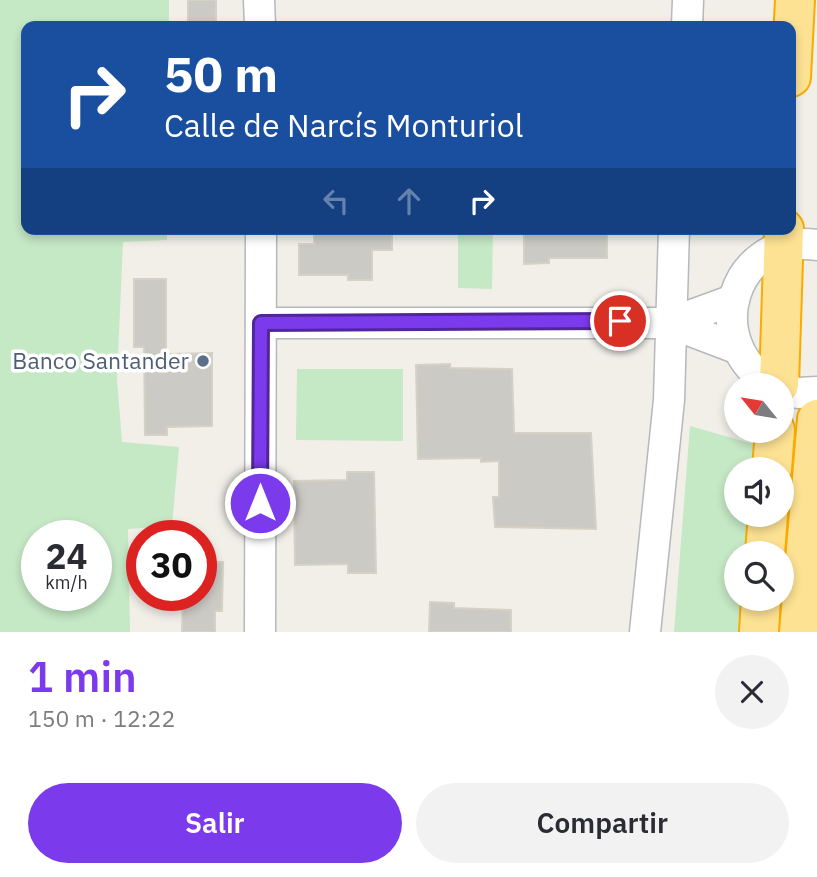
<!DOCTYPE html>
<html lang="es">
<head>
<meta charset="utf-8">
<style>
	:root { --surface:#fff; --page:#f2f2f3; --text:#2b2b33; --muted:#7c7c81; --accent:#7c3aed }
	body { margin:0; font-family:"IBM Plex Sans",sans-serif; background:var(--page); color:var(--text); height:100vh; display:flex; flex-direction:column; font-size:26px; white-space:nowrap }
	* { box-sizing:border-box; margin:0 }
	p { font-size:23px; color:var(--muted) }
	.icon { flex:none; width:38px; height:38px; fill:none; stroke:currentColor; stroke-width:2; stroke-linecap:round; stroke-linejoin:round }
	.map { position:relative; height:632px; overflow:hidden }
	.drawer { display:flex; flex-direction:column; background:var(--surface); flex:1 }
	.drawer>* { flex:none }
	.guide { position:absolute; left:21px; top:21px; width:775px; height:214px; border-radius:14px; box-shadow:0 4px 10px #0003; background:#1a4fa0; color:#fff; overflow:hidden }
	.needle { width:46px; rotate:300deg }
	.buttons { position:absolute; left:724px; top:373px; display:grid; gap:14px }
	.buttons a { display:grid; place-items:center; width:70px; height:70px; border-radius:50%; background:var(--surface); box-shadow:0 4px 10px #0003; font-size:35px }
	.speed { position:absolute; left:21px; top:520px; display:flex; gap:14px; font-size:35px; font-weight:700; text-align:center }
	.speed>* { display:grid; place-content:center; width:91px; height:91px; border-radius:50%; background:var(--surface); box-shadow:0 4px 10px #0003; line-height:1 }
	.speed small { font-size:18px; font-weight:400 }
	.speed .limit { border:10px solid #d22; background:#fff; color:#111 }
	.pin { position:absolute; display:grid; place-items:center; width:60px; height:60px; color:#fff; margin:-30px; border:4px solid #fff; border-radius:50%; box-shadow:0 2px 7px #0007 }
	.me { position:absolute; width:77px; margin:-38px; rotate:0deg; stroke-linejoin:round; filter:drop-shadow(0 0 5px #0008) }
	.turn { display:flex; align-items:center; gap:24px; height:147px; padding:0 28px; font-size:32px }
	.turn .icon { width:91px; height:91px; stroke-width:2.5 }
	.turn b { display:block; font-size:49px; line-height:60px }
	.lanes { display:flex; align-items:center; height:66px; padding:0 28px; background:#0003; justify-content:center; gap:35px; direction:ltr }
	.lanes .off { opacity:.35 }
	.round { display:grid; place-items:center; flex:none; width:74px; height:74px; border-radius:37px; background:var(--page) }
	.summary { display:flex; align-items:center; justify-content:space-between; height:119px; padding:0 28px }
	h1 { font-size:42px; font-weight:600; line-height:52px; color:var(--accent) }
	.cta { display:flex; gap:14px; margin-top:auto; padding:14px 28px }
	.cta a { flex:1; height:80px; border-radius:42px; background:var(--accent); color:#fff; font-size:28px; font-weight:600; line-height:80px; text-align:center }
	.cta a+a { background:var(--page); color:var(--text) }
	.map>svg:first-child { display:block }
	.green { fill:#c5e8c5; fill-rule:evenodd }
	.building { fill:#cccac5; stroke:#d6d1c6; stroke-width:2 }
	.lines { fill:none; stroke-linecap:round; stroke-linejoin:round }
	.minor-casing { stroke:#b5b8bc; stroke-width:33 }
	.highway-casing { stroke:#f9ab00; stroke-width:42 }
	.minor { stroke:#fff; stroke-width:30 }
	.highway { stroke:#fde293; stroke-width:38 }
	.route-casing { stroke:#51269a; stroke-width:18 }
	.route { stroke:#7c3aed; stroke-width:12 }
	.service-dot { fill:#5c6f8a; stroke:#fff; stroke-width:2.5 }
	.labels { text-anchor:middle; stroke-width:7; stroke-linejoin:round; paint-order:stroke }
	.service-label { font-size:23px; fill:#4e5e75; stroke:#fff; text-anchor:end }
</style>
</head>
<body>
<div class="map">
<svg width="817" height="632" viewBox="0 0 817 632">
	<rect width="100%" height="100%" fill="#f1efe8"/>
	<g class="green">
		<path d="M0,0h169v26h-143v203h141v11l-44,2 -6,137 5,63 57,5 -7,79 -44,3 2,103h-130zM37,536h59v59h-59z"/>
		<polygon points="458,229 493,229 492,289 458,288"/>
		<polygon points="297,369 403,369 403,441 296,440"/>
		<polygon points="690,426 757,445 755,469 737,469 737,514 751,515 747,553 737,553 737,598 743,599 740,632 674,632"/>
	</g>
	<g class="building">
		<rect x="188" y="0" width="28" height="26"/>
		<polygon points="314,229 392,229 392,250 372,250 372,280 348,280 348,275 299,275 299,244 314,244"/>
		<polygon points="524,229 607,229 607,258 549,258 549,263 524,264"/>
		<polygon points="134,279 166,279 166,354 212,353 212,426 167,427 167,435 145,435 144,347 134,347"/>
		<polygon points="450,364 450,368 512,369 514,433 591,433 596,529 495,527 493,497 499,497 499,461 481,462 481,458 418,459 416,365"/>
		<polygon points="347,472 374,472 376,573 348,573 348,564 295,565 294,481 347,480"/>
		<polygon points="201,562 223,562 222,611 215,611 215,632 182,632 183,595 201,595"/>
		<polygon points="430,602 454,603 454,608 511,610 511,632 429,632"/>
	</g>
	<g class="lines">
		<g class="minor-casing">
			<g id="minor">
				<polyline points="259,0 260,26"/>
				<polyline points="687,26 688,0"/>
				<polyline points="261,323 670,323 736,348"/>
				<polyline points="670,323 733,300"/>
				<path d="M773,385c-74,-41 -41,-153 44,-140"/>
				<polyline points="782,389 798,393 817,392"/>
				<polyline points="260,632 261,229"/>
				<polyline points="645,632 669,400 674,229"/>
			</g>
		</g>
		<g class="highway-casing">
			<g id="highway">
				<polyline points="791,77 795,0"/>
				<polyline points="779,385 784,229"/>
				<polyline points="772,469 775,430"/>
				<polyline points="765,553 768,514"/>
				<polyline points="759,632 761,598"/>
				<polyline points="799,632 817,419"/>
			</g>
		</g>
		<use href="#minor" class="minor"/>
		<use href="#highway" class="highway"/>
	</g>
	<g class="lines">
		<g class="route-casing">
			<polyline id="route" points="260,503 261,323 620,321"/>
		</g>
		<use href="#route" class="route"/>
	</g>
	<circle class="service-dot" cx="203" cy="361" r="7"/>
	<g class="labels">
		<g class="service-label">
			<text x="189" y="369">Banco Santander</text>
		</g>
	</g>
</svg>
<div class="buttons">
<a><svg class="needle" viewBox="-14 -14 28 28"><path d="M0-13l5 13h-10z" fill="#e53935"/><path d="M0 13l5-13h-10z" fill="#7c7c81"/></svg></a>
<a><svg class="icon" aria-label="sound" viewBox="0 0 24 24"><path d="M4 9h4l5-4v14l-5-4H4zM17 9q2 3 0 6"/></svg></a>
<a><svg class="icon" aria-label="search" viewBox="0 0 24 24"><circle cx="10" cy="10" r="6"/><path d="M15 15l6 6"/></svg></a>
</div>
<div class="speed"><div>24<small>km/h</small></div><div class="limit">30</div></div>
<div class="pin" style="left:620px;top:321px;background:#d93025"><svg class="icon" aria-label="arrive" viewBox="0 0 24 24"><path d="M6 21V4h12l-3 4 3 4H6"/></svg></div>
<svg class="me" style="left:260px;top:503px" viewBox="-20 -20 40 40"><circle r="17" fill="#7c3aed" stroke="#fff" stroke-width="3"/><path d="M0-11L8 9 0 5-8 9z" fill="#fff"/></svg>
<div class="guide">
<div class="turn"><svg class="icon" aria-label="right" viewBox="0 0 24 24"><path d="M7 20v-9h11M14 6l5 5-5 5"/></svg><div><b>50 m</b>Calle de Narcís Monturiol</div></div>
<div class="lanes"><svg class="icon off" aria-label="left" viewBox="0 0 24 24"><path d="M17 20v-9H6M10 6l-5 5 5 5"/></svg><svg class="icon off" aria-label="ahead" viewBox="0 0 24 24"><path d="M12 20V5M6 11l6-6 6 6"/></svg><svg class="icon" aria-label="right" viewBox="0 0 24 24"><path d="M7 20v-9h11M14 6l5 5-5 5"/></svg></div>
</div>
</div>
<section class="drawer">
<div class="summary"><div><h1>1 min</h1><p>150 m · 12:22</p></div><a class="round"><svg class="icon" aria-label="close" viewBox="0 0 24 24"><path d="M6 6l12 12M18 6L6 18"/></svg></a></div>
<div class="cta"><a>Salir</a><a>Compartir</a></div>
</section>
</body>
</html>
